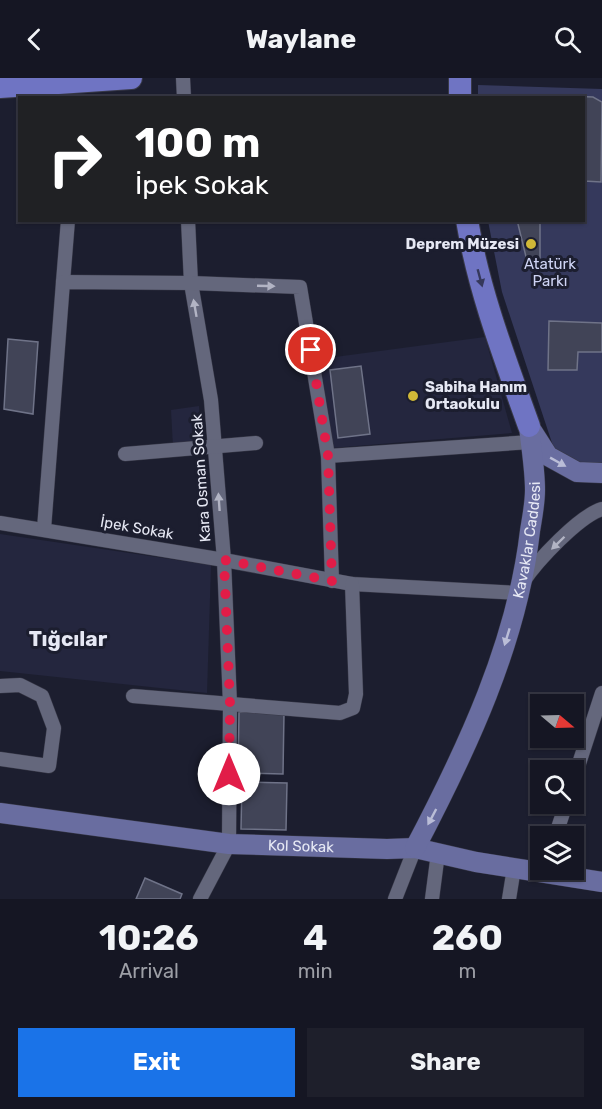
<!DOCTYPE html>
<html lang="en">
<head>
<meta charset="utf-8">
<style>
	:root { --surface:#151623; --page:#1e1f2b; --text:#f1f3f6; --muted:#9d9fa6; --line:#343541; --accent:#1a73e8 }
	body { margin:0; font-family:Rubik,sans-serif; background:var(--page); color:var(--text); height:100vh; display:flex; flex-direction:column; font-size:22px; white-space:nowrap }
	* { box-sizing:border-box; margin:0 }
	p { font-size:20px; color:var(--muted) }
	.icon { flex:none; width:33px; height:33px; fill:none; stroke:currentColor; stroke-width:2; stroke-linecap:round; stroke-linejoin:round }
	.map { position:relative; height:821px; overflow:hidden }
	.details { display:flex; flex-direction:column; background:var(--surface); flex:1 }
	.details>* { flex:none }
	.guide { position:absolute; left:18px; top:18px; width:567px; height:126px; border-radius:0px; box-shadow:0 2px 4px #0004,0 0 0 2px var(--line); background:#202124; color:#fff; overflow:hidden }
	.needle { width:39px; rotate:109deg }
	.controls { position:absolute; left:530px; top:616px; display:grid; gap:12px }
	.controls a { display:grid; place-items:center; width:54px; height:54px; border-radius:0px; background:var(--surface); box-shadow:0 2px 4px #0004,0 0 0 2px var(--line); font-size:30px }
	.pin { position:absolute; display:grid; place-items:center; width:51px; height:51px; color:#fff; margin:-26px; border:3px solid #fff; border-radius:50%; box-shadow:0 2px 6px #0007 }
	.me { position:absolute; width:66px; margin:-33px; rotate:0deg; stroke-linejoin:round; filter:drop-shadow(0 0 4px #0008) }
	.turn { display:flex; align-items:center; gap:21px; height:126px; padding:0 18px; font-size:27px }
	.turn .icon { width:78px; height:78px; stroke-width:2.5 }
	.turn b { display:block; font-size:42px; line-height:51px }
	.eta { display:flex; justify-content:space-evenly; align-items:center; height:102px; text-align:center }
	.eta b { font-size:36px; font-weight:700; line-height:42px }
	.primary-button { display:flex; gap:12px; margin-top:auto; padding:12px 18px }
	.primary-button a { flex:1; height:69px; border-radius:0px; background:var(--accent); color:#fff; font-size:24px; font-weight:700; line-height:69px; text-align:center }
	.primary-button a+a { background:var(--page); color:var(--text) }
	header { display:flex; justify-content:space-between; align-items:center; height:78px; padding:0 18px; background:var(--surface); font-size:27px; font-weight:700 }
	.map>svg:first-child { display:block }
	.built { fill:#24263e }
	.green { fill:#35395c }
	.building { fill:#414457; stroke:#6f7388; stroke-width:1.5 }
	.lines { fill:none; stroke-linecap:round; stroke-linejoin:round }
	.street-casing { stroke:#383948; stroke-width:15 }
	.secondary-casing { stroke:#383948; stroke-width:21 }
	.primary-casing { stroke:#383948; stroke-width:24 }
	.street { stroke:#64677c; stroke-width:14 }
	.secondary { stroke:#696da0; stroke-width:20 }
	.primary { stroke:#6f74c3; stroke-width:22 }
	.oneway { fill:#35385b }
	.oneway2 { fill:#b2b4c4 }
	.oneway3 { fill:#babdd7 }
	.route { stroke:#e11d48; stroke-width:10; stroke-dasharray:0 18 }
	.poi-dot { fill:#d0b837; stroke:#1c1e2f; stroke-width:2 }
	.labels { text-anchor:middle; stroke-width:6; stroke-linejoin:round; paint-order:stroke }
	.poi-label { font-size:15px; font-weight:bold; fill:#e6e8f4; stroke:#1c1e2f; text-anchor:end }
	.park-label { font-size:15px; fill:#cfd4f4; stroke:#1c1e2f }
	.street-label { font-size:15px; fill:#e6e8f4; stroke:#1c1e2f }
	.district-label { font-size:21px; font-weight:bold; fill:#e6e8f4; stroke:#1c1e2f }
</style>
</head>
<body>
<header><svg class="icon" aria-label="back" viewBox="0 0 24 24"><path d="M15 5l-7 7 7 7"/></svg>Waylane<svg class="icon" aria-label="search" viewBox="0 0 24 24"><circle cx="10" cy="10" r="6"/><path d="M15 15l6 6"/></svg></header>
<div class="map">
<svg width="602" height="821" viewBox="0 0 602 821">
	<rect width="100%" height="100%" fill="#1c1e2f"/>
	<g class="built">
		<polygon points="485,259 512,355 332,370 320,281"/>
		<polygon points="199,328 202,367 173,369 171,332"/>
		<polygon points="0,456 211,487 207,615 0,593"/>
	</g>
	<polygon class="green" points="478,7 602,11 602,390 581,386 555,374 502,214 488,143 584,142 584,20 478,19"/>
	<g class="building">
		<polygon points="546,17 593,19 602,24 601,104 584,103 584,20 546,20"/>
		<polygon points="517,142 540,142 540,190 529,191"/>
		<polygon points="549,243 602,245 602,274 578,274 577,292 548,292"/>
		<polygon points="8,261 38,264 33,336 4,331"/>
		<polygon points="361,288 370,356 338,360 330,292"/>
		<polygon points="239,634 284,635 283,696 238,695"/>
		<polygon points="242,704 287,705 286,752 241,751"/>
		<polygon points="145,800 182,816 180,821 136,821"/>
	</g>
	<g class="lines">
		<g class="street-casing">
			<g id="street">
				<polyline points="183,0 184,20"/>
				<polyline points="188,142 191,205 211,322 224,482 230,626 229,766 200,821"/>
				<polyline points="63,204 68,142"/>
				<polyline points="125,376 256,365"/>
				<polyline points="328,378 531,364"/>
				<polyline points="0,445 224,482 352,506 519,515"/>
				<polyline points="44,451 63,204 191,205 300,209 328,378 332,503"/>
				<path d="M523,504c14,-21 56,-66 79,-73"/>
				<polyline points="0,608 20,607 42,618 54,650 49,688 0,681"/>
				<polyline points="133,618 340,635 353,630 356,616 352,506"/>
				<polyline points="573,704 602,615"/>
				<polyline points="555,759 566,726"/>
				<polyline points="395,821 415,770"/>
				<polyline points="432,821 438,775"/>
				<polyline points="509,821 514,790"/>
			</g>
		</g>
		<g class="secondary-casing">
			<g id="secondary">
				<polyline points="532,353 548,378 577,394 602,395"/>
				<path id="s1" d="M0,735l229,31 158,5 28,-1 61,14 126,20"/>
				<path id="s2" d="M415,770c52,-99 102,-205 115,-317 2,-13 5,-27 5,-41 0,-21 -4,-43 -6,-64"/>
			</g>
		</g>
		<g class="primary-casing">
			<g id="primary">
				<polyline points="460,0 460,20"/>
				<polyline points="0,9 131,0"/>
				<path d="M467,142c12,72 38,139 62,206"/>
			</g>
		</g>
		<use href="#street" class="street"/>
		<use href="#secondary" class="secondary"/>
		<use href="#primary" class="primary"/>
	</g>
	<defs><path id="oneway-solid" d="M-6-.8H1V-3.2L6.5 0L1 3.2V.8H-6Z" transform="scale(1.5)"/></defs>
	<use class="oneway" href="#oneway-solid" transform="translate(480 200) rotate(75)"/>
	<g class="oneway2">
		<use href="#oneway-solid" transform="translate(266 208) rotate(2)"/>
		<use href="#oneway-solid" transform="translate(195 230) rotate(-100)"/>
		<use href="#oneway-solid" transform="translate(219 424) rotate(-94)"/>
		<use href="#oneway-solid" transform="translate(558 465) rotate(136)"/>
	</g>
	<g class="oneway3">
		<use href="#oneway-solid" transform="translate(558 384) rotate(29)"/>
		<use href="#oneway-solid" transform="translate(507 559) rotate(107)"/>
		<use href="#oneway-solid" transform="translate(432 739) rotate(118)"/>
	</g>
	<g class="lines">
		<polyline class="route" points="229,696 230,626 224,482 332,503 328,378 311,272"/>
	</g>
	<g class="poi-dot">
		<circle cx="531" cy="166" r="6"/>
		<circle cx="413" cy="318" r="6"/>
	</g>
	<g class="labels">
		<g class="poi-label">
			<text x="519" y="171">Deprem Müzesi</text>
			<text x="425" y="314" text-anchor="start">Sabiha Hanım<tspan x="425" dy="17">Ortaokulu</tspan></text>
		</g>
		<g class="park-label">
			<text x="550" y="191">Atatürk<tspan x="550" dy="17">Parkı</tspan></text>
		</g>
		<g class="street-label">
			<text transform="translate(201 400) rotate(-94)" y="5">Kara Osman Sokak</text>
			<text transform="translate(137 450) rotate(10)" y="5">İpek Sokak</text>
			<text dy="5" stroke="none"><textPath href="#s2" startOffset="330">Kavaklar Caddesi</textPath></text>
			<text dy="5" stroke="none"><textPath href="#s1" startOffset="303">Kol Sokak</textPath></text>
		</g>
		<g class="district-label">
			<text x="68" y="568">Tığcılar</text>
		</g>
	</g>
</svg>
<div class="controls">
<a><svg class="needle" viewBox="-14 -14 28 28"><path d="M0-13l5 13h-10z" fill="#e53935"/><path d="M0 13l5-13h-10z" fill="#9d9fa6"/></svg></a>
<a><svg class="icon" aria-label="search" viewBox="0 0 24 24"><circle cx="10" cy="10" r="6"/><path d="M15 15l6 6"/></svg></a>
<a><svg class="icon" aria-label="layers" viewBox="0 0 24 24"><path d="M12 4l9 5-9 5-9-5zM3 14l9 5 9-5"/></svg></a>
</div>
<div class="pin" style="left:311px;top:272px;background:#d93025"><svg class="icon" aria-label="arrive" viewBox="0 0 24 24"><path d="M6 21V4h12l-3 4 3 4H6"/></svg></div>
<svg class="me" style="left:229px;top:696px" viewBox="-20 -20 40 40"><circle r="19" fill="#fff"/><path d="M0-13L10 11 0 6-10 11z" fill="#e11d48"/></svg>
<div class="guide">
<div class="turn"><svg class="icon" aria-label="right" viewBox="0 0 24 24"><path d="M7 20v-9h11M14 6l5 5-5 5"/></svg><div><b>100 m</b>İpek Sokak</div></div>
</div>
</div>
<section class="details">
<div class="eta">
<div><b>10:26</b><p>Arrival</p></div>
<div><b>4</b><p>min</p></div>
<div><b>260</b><p>m</p></div>
</div>
<div class="primary-button"><a>Exit</a><a>Share</a></div>
</section>
</body>
</html>
